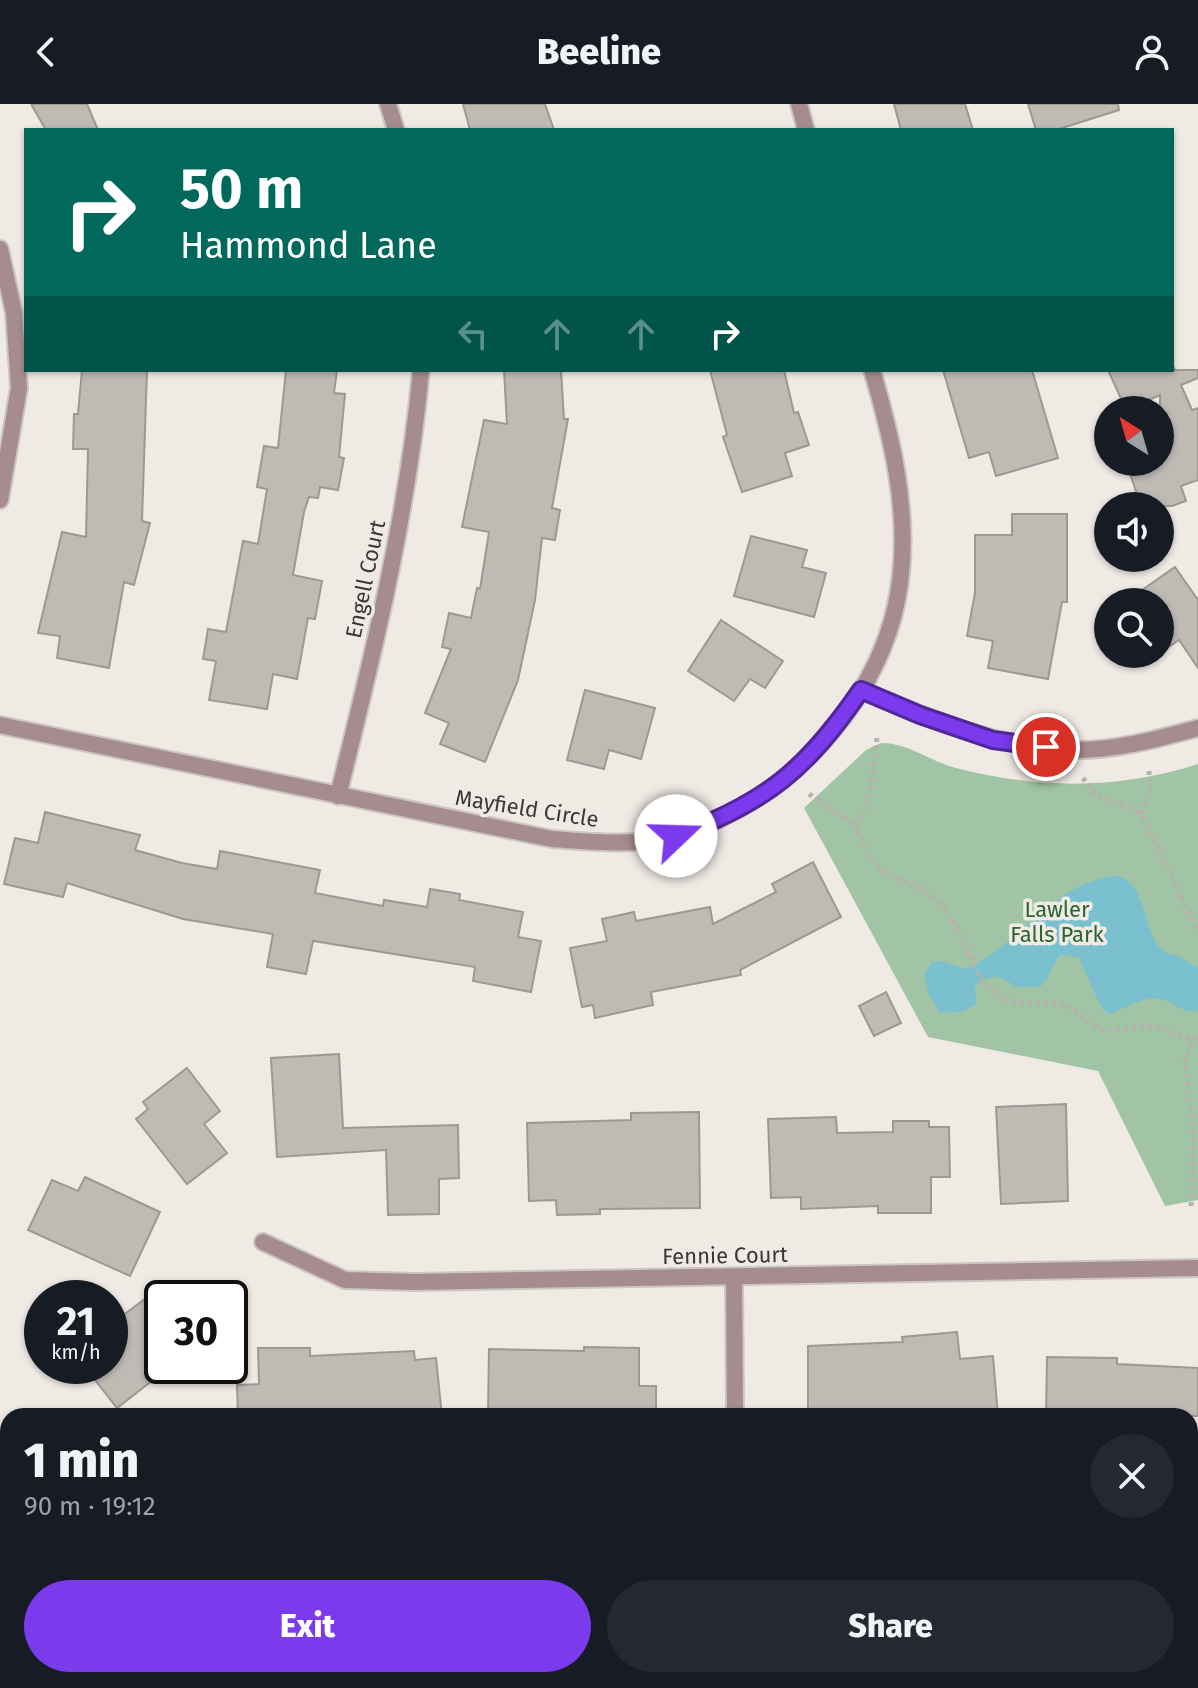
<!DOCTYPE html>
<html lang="en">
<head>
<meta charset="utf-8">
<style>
	:root { --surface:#171b24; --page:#242831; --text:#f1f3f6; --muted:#9ea1a6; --accent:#7c3aed }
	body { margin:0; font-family:"Fira Sans",sans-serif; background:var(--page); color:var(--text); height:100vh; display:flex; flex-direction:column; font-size:30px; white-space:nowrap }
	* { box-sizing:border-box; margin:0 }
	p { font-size:26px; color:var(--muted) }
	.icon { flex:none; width:44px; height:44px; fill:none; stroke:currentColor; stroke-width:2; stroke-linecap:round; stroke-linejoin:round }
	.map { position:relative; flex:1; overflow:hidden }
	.details { position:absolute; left:0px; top:1304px; width:1198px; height:280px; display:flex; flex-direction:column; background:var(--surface); border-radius:24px 24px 0 0; box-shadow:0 2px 6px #0004 }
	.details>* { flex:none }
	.top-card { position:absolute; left:24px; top:24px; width:1150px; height:244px; border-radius:0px; box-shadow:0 2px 6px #0004; background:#00695c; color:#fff; overflow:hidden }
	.needle { width:52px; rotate:323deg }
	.tools { position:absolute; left:1094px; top:292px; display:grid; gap:16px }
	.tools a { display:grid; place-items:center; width:80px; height:80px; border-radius:50%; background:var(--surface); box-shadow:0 2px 6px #0004; font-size:40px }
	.speed { position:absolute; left:24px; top:1176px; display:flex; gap:16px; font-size:40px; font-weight:700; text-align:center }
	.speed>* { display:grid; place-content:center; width:104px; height:104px; border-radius:50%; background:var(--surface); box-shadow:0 2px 6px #0004; line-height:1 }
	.speed small { font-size:20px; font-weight:400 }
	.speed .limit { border:4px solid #111; border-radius:12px; background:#fff; color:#111 }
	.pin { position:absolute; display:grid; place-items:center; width:68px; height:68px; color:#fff; margin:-34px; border:4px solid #fff; border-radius:50%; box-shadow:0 2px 8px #0007 }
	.me { position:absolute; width:88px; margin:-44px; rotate:69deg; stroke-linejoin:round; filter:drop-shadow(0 0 6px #0008) }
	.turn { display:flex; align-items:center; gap:28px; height:168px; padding:0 24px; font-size:36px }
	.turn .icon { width:104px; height:104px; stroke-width:2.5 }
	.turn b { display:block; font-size:56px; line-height:68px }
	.lanes { display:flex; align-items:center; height:76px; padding:0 24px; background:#0003; justify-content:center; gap:40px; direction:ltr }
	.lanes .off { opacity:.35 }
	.round { display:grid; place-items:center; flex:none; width:84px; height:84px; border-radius:42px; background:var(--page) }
	.headline { display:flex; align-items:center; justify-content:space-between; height:136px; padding:0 24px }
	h1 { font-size:48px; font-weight:800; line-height:60px }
	.cta { display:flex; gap:16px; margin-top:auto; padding:16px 24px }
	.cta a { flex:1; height:92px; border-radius:48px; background:var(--accent); color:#fff; font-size:32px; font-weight:800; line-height:92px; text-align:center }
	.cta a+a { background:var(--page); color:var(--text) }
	header { display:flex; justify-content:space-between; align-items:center; height:104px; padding:0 24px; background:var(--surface); font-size:36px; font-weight:800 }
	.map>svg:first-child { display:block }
	.green { fill:#a1c4a4 }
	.water { fill:#7bc0cf }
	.building { fill:#c0bab5; stroke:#9e9893; stroke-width:2 }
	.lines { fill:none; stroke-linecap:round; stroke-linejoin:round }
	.minor-casing { stroke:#ccc6c1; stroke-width:20 }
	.path { stroke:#b6b1ac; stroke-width:5; stroke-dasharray:4 4; stroke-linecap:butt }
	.minor { stroke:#a68c90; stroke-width:16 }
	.route-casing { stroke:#51269a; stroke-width:20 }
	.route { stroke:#7c3aed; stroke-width:14 }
	.labels { text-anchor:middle; stroke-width:7; stroke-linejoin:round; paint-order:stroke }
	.street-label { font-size:22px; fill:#3a3836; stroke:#f0eae4 }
	.park-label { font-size:22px; fill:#286533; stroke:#f0eae4 }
</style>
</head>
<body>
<header><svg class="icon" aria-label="back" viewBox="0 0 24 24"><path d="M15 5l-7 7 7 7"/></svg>Beeline<svg class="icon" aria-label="person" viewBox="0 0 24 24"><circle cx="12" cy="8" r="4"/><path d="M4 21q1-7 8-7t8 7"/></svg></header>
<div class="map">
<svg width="1198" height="1584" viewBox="0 0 1198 1584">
	<rect width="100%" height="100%" fill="#f0eae4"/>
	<path class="green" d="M881,639c25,-1 51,19 75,25 81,21 162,22 242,-4v436l-33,6 -67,-135 -170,-34 -124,-229 62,-58z"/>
	<path class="water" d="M1116,772c30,5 27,52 44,72 7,8 14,5 22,10 7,4 8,7 16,9v44c-16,3 -23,-9 -38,-12 -16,-4 -36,11 -51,15l-7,-5 -23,-51 -18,-4c-9,10 -10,23 -21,33h-24c-20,-14 -19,-13 -41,-2l1,20 -15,7 -21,1 -11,-18 -5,-21 8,-12 10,-1 23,8c53,-22 89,-88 151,-93z"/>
	<g class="building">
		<polygon points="31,0 87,0 98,26 46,26"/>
		<polygon points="463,0 545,0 554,26 470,26"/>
		<polygon points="894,0 965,0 973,26 901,26"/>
		<polygon points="1028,0 1118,0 1119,6 1056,26 1036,26"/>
		<polygon points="1172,260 1175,266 1198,266 1198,274 1181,281 1192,306 1198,304 1198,376 1181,382 1186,397 1172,402 1141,402 1126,358 1160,358 1160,291 1126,306 1108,266 1172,266"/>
		<polygon points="82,266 147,266 142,417 150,419 134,481 124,478 109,564 57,554 60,532 38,529 62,428 86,433 88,345 73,345 74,310 78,310"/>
		<polygon points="286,266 337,266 334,289 345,290 339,353 344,354 338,386 320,383 318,394 309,393 304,408 293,471 322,477 315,515 308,514 297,575 273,570 267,605 209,596 216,557 203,555 208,525 226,528 243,437 258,440 267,385 257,383 264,342 278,344"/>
		<polygon points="504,266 561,266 564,315 568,315 552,404 560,406 555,436 542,434 535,496 518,576 485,658 440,640 449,619 425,609 451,545 442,543 449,509 471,514 477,484 480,485 489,428 462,423 484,316 507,320"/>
		<polygon points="710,266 784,266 794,309 798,308 809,341 785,349 792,372 742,388 723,333 727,331"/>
		<polygon points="943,266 1032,266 1058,354 996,372 989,348 969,354"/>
		<polygon points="1012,410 1067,410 1067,498 1062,498 1048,575 988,564 993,537 967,532 975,489 975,431 1012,431"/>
		<polygon points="751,432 807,446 802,463 826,469 814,513 734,492"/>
		<polygon points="1175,463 1198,496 1198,564 1179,536 1160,549 1160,498 1125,498"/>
		<polygon points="721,516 783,557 765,584 750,575 734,597 688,567"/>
		<polygon points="585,586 655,604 641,655 609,646 604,665 567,656"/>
		<polygon points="45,708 140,731 135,746 182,759 217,765 220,747 320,766 315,789 383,802 384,796 427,803 430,785 460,790 459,796 523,808 518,833 541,837 531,888 473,877 475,863 313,837 306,870 267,863 273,830 183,815 67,779 63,793 4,780 15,734 38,739"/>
		<polygon points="813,758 841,813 740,866 741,871 651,888 653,901 595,914 593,901 582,903 570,844 607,837 602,815 634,808 636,817 710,803 713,820 776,788 772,780"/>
		<polygon points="886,888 901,919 874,932 859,902"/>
		<polygon points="339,950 343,1024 458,1021 459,1074 439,1075 439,1110 388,1111 386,1046 277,1053 271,954"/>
		<polygon points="187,964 220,1007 204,1020 227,1049 187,1080 136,1015 148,1005 143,998"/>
		<polygon points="1066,1000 1068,1097 1001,1100 996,1003"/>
		<polygon points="699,1008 700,1104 600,1105 600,1110 557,1111 556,1096 529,1097 527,1019 631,1016 631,1009"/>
		<polygon points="836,1013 837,1029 893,1028 893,1017 929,1017 929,1023 949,1023 950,1073 931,1073 931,1109 878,1109 878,1102 801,1105 801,1093 771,1094 768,1015"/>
		<polygon points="85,1073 160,1108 130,1172 28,1126 52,1076 78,1087"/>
		<polygon points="149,1192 162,1209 162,1269 117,1304 84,1262 110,1262 110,1221"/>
		<polygon points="957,1228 960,1255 993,1252 998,1312 808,1312 808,1242 903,1238 902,1233"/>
		<polygon points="584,1243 639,1244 639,1282 656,1282 656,1312 488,1312 489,1245 584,1247"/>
		<polygon points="258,1244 310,1244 310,1252 414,1247 415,1256 436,1254 442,1312 238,1312 237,1281 259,1280"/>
		<polygon points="1047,1253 1117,1254 1117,1260 1198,1264 1198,1312 1046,1312"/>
	</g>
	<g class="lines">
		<g class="minor-casing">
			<g id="minor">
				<polyline points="388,0 396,26"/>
				<polyline points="799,0 806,26"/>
				<polyline points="0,145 14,209 19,284 0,396"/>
				<path d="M861,586c68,29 136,58 211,60 42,1 85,-11 126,-22"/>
				<path d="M0,621l552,114c41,3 85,8 126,-4 113,-35 212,-141 223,-262 7,-69 -10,-138 -29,-203"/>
				<path d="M338,692c35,-141 70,-282 83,-426"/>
				<polyline points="263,1138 345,1176 415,1178 1196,1164"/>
				<polyline points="734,1173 735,1312"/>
				<polyline points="736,1576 736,1584"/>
			</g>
		</g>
		<g class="path">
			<path d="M877,634l-8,60 -13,28c23,68 41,39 81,75 27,24 30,66 54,89 19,19 46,10 70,14 16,2 26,21 41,25 16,5 33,-5 49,-3 15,2 33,14 47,12"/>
			<polyline points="1149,667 1150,685 1141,709 1198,828"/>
			<polyline points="1083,674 1095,691 1141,709"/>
			<polyline points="809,690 856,722"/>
			<polyline points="1191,1102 1194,1035 1185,958 1193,935"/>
		</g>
		<use href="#minor" class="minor"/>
	</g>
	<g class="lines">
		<g class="route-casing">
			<path id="route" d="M676,732c91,-34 130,-66 185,-146l59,25 73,25 53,7"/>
		</g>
		<use href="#route" class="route"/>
	</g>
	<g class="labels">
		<g class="street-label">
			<text transform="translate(365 475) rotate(-78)" y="8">Engell Court</text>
			<text transform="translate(527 704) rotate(9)" y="8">Mayfield Circle</text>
			<text transform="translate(725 1151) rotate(-1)" y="8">Fennie Court</text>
		</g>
		<g class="park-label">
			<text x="1057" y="813">Lawler<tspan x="1057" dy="25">Falls Park</tspan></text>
		</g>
	</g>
</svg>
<div class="tools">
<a><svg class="needle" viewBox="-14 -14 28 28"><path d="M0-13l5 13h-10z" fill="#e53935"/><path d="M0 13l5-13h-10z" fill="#9ea1a6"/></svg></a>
<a><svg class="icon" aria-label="sound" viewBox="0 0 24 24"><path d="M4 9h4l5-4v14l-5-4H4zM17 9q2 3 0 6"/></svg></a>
<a><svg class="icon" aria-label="search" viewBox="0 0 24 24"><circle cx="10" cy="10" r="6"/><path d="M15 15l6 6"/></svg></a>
</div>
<div class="speed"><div>21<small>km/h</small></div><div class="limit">30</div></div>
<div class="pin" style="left:1046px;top:643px;background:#d93025"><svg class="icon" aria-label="arrive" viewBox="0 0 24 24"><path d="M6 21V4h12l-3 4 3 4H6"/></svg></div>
<svg class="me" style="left:676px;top:732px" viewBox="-20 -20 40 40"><circle r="19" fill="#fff"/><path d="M0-13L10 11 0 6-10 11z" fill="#7c3aed"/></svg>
<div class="top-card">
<div class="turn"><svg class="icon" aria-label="right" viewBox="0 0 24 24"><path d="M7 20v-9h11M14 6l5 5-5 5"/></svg><div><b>50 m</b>Hammond Lane</div></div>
<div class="lanes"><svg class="icon off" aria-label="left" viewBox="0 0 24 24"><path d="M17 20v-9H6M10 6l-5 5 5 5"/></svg><svg class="icon off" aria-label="ahead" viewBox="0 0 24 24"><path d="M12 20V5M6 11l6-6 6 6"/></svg><svg class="icon off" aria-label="ahead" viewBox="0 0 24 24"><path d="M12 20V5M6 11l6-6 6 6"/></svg><svg class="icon" aria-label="right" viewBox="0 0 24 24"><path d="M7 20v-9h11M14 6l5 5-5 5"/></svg></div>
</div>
<section class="details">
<div class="headline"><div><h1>1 min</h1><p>90 m · 19:12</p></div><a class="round"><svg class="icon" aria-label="close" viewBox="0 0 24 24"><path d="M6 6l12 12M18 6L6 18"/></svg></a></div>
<div class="cta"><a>Exit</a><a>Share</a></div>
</section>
</div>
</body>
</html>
